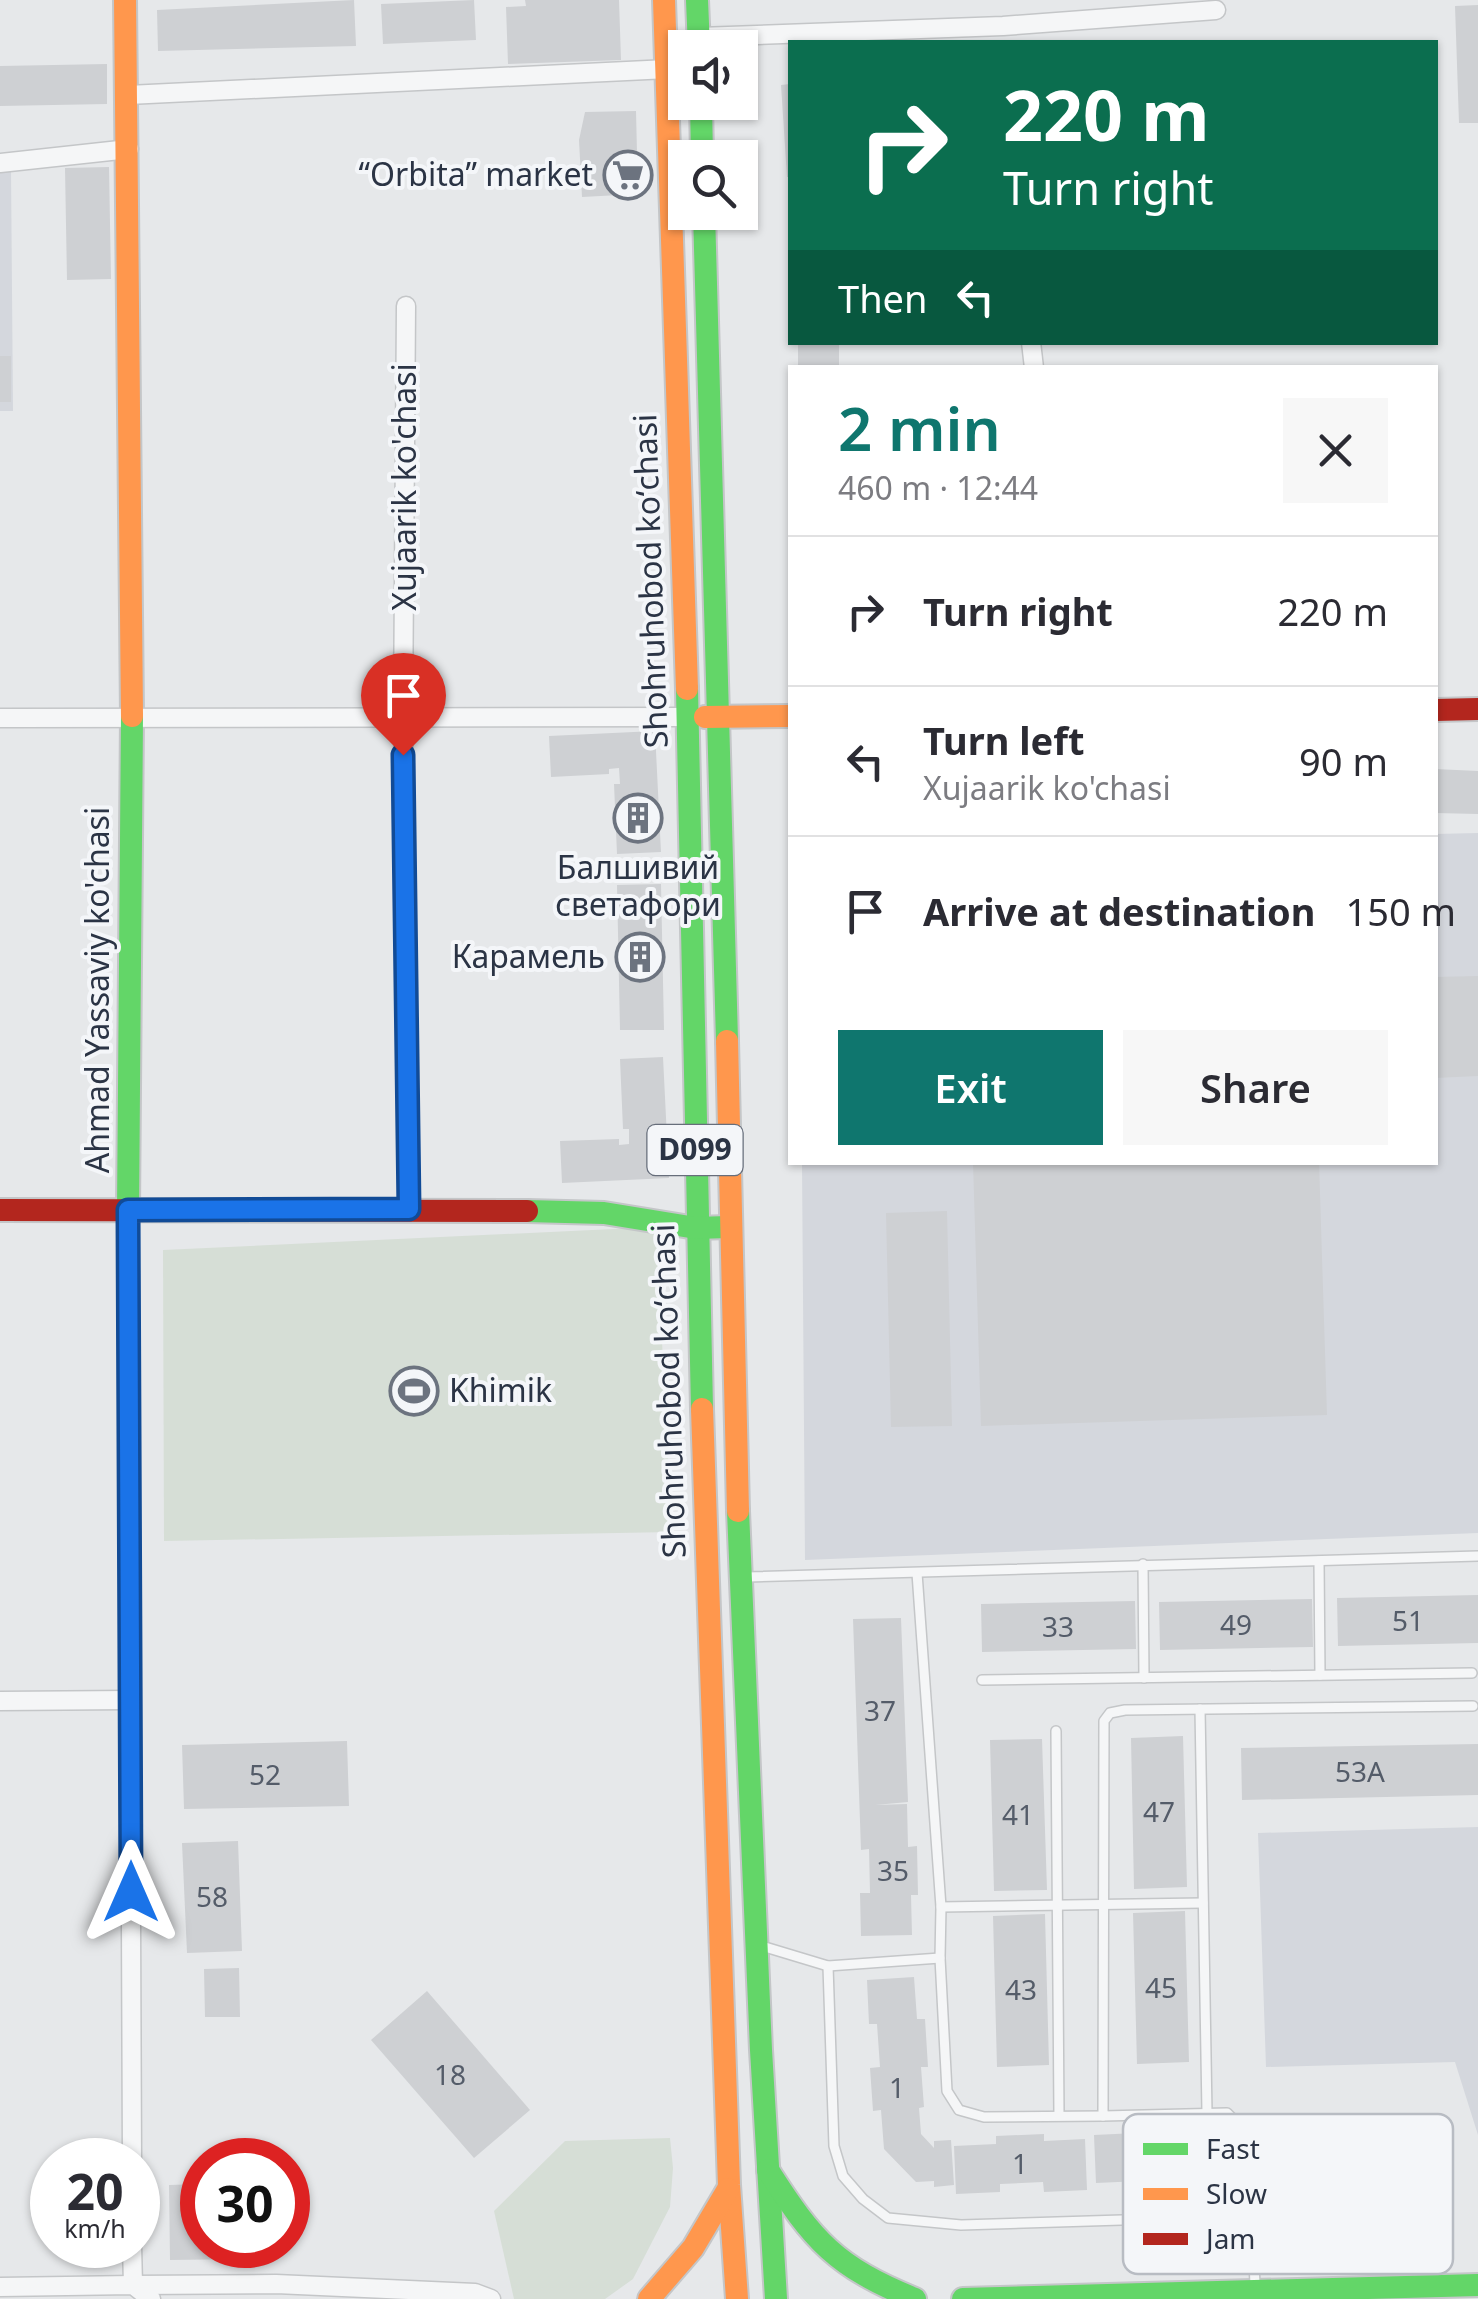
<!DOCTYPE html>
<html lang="en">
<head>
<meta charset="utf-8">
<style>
	:root { --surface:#fff; --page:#f7f7f7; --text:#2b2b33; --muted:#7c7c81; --line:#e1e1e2; --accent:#0f766e }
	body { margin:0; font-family:"Noto Sans",sans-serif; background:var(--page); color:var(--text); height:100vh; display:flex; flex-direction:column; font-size:38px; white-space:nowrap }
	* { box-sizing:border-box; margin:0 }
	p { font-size:32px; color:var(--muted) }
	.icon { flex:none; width:55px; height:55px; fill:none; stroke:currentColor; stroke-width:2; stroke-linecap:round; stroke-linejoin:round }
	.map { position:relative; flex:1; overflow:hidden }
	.details { position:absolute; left:788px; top:365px; width:650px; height:800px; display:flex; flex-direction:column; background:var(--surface); border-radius:0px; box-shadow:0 2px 8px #0004 }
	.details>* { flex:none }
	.banner { position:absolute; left:788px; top:40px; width:650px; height:305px; border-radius:0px; box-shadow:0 2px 8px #0004; background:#0b6e4f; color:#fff; overflow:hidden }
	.controls { position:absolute; left:668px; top:30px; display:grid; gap:20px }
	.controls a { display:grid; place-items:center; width:90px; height:90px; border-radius:0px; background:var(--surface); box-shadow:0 2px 8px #0004; font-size:50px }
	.speed { position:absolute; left:30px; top:2138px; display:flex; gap:20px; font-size:50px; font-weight:700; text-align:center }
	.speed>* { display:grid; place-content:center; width:130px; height:130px; border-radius:50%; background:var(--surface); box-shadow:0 2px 8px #0004; line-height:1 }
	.speed small { font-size:25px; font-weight:400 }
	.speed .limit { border:15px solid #d22; background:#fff; color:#111 }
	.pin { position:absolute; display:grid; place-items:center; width:85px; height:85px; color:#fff; margin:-102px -42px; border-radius:50% 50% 50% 0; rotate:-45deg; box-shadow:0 0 10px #0007 }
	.pin .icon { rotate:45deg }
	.me { position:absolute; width:110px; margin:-55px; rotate:0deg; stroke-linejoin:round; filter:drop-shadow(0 0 8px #0008) }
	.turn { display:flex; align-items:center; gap:35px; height:210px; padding:0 50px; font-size:45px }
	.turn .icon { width:130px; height:130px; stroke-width:2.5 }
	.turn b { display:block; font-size:70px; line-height:85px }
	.then { display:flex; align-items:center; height:95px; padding:0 50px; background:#0003; gap:20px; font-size:38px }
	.round { display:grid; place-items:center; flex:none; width:105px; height:105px; border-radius:0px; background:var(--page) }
	.summary { display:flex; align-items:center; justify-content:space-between; height:170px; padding:0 50px }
	h1 { font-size:60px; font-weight:600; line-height:75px; color:var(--accent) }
	.primary-button { display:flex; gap:20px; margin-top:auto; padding:20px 50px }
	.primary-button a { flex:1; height:115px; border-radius:0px; background:var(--accent); color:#fff; font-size:40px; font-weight:600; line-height:115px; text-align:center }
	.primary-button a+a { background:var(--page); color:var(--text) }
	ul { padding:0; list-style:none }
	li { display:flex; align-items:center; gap:30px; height:150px; padding:0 50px; border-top:2px solid var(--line) }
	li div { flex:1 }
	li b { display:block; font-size:38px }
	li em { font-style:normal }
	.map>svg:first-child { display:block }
	.built { fill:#d4d7dd }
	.green { fill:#d6ded6 }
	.building { fill:#ced0d3 }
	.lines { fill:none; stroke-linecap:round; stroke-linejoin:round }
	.lane-casing { stroke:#c4c6c8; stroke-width:12 }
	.street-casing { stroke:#c4c6c8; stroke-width:21 }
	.fast-casing { stroke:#c4c6c8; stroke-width:26 }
	.slow-casing { stroke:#c4c6c8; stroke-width:26 }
	.jam-casing { stroke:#c4c6c8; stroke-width:26 }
	.lane { stroke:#f5f6f7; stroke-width:9 }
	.street { stroke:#f5f6f7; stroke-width:18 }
	.fast { stroke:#63d668; stroke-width:22 }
	.slow { stroke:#ff974d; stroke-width:22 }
	.jam { stroke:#b3261e; stroke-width:22 }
	.route-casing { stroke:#114b97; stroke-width:25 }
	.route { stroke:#1a73e8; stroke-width:18 }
	.labels { text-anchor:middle; stroke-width:8; stroke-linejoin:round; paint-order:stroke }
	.number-label { font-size:28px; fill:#545c69 }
	.shield { fill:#f4f6f9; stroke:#676e7b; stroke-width:2.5 }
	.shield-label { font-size:30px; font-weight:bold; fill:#2b3445 }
	.poi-label { font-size:32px; fill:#2b3445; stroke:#f4f6f9; text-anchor:end }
	.street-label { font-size:32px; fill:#2b3445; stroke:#f4f6f9 }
	.key { fill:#f4f6f9; stroke:#b8bcc3; stroke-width:2.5 }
	.key-label { font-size:28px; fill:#2b3445 }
</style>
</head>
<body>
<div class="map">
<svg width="1478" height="2299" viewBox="0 0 1478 2299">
	<rect width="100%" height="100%" fill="#e6e8ea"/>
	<g class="built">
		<polygon points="11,169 13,411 0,411 0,171"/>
		<polygon points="1478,833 1478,1533 805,1560 802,1163 1435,1162 1435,834"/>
		<polygon points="1478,1827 1478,2135 1455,2062 1266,2067 1258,1833"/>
	</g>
	<g class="green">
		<polygon points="656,1227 672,1532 164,1541 163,1250"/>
		<polygon points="670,2138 673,2168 670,2207 633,2279 605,2299 514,2299 494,2211 565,2141"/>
	</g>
	<g class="building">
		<polygon points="354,0 356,46 158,51 157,10"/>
		<polygon points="474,0 476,40 383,44 381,4"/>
		<polygon points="525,0 619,0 621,60 508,64 506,7 526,6"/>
		<polygon points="1478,5 1478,123 1459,123 1455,6"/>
		<polygon points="107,64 107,104 0,106 0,66"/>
		<polygon points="790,84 790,177 787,177 781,85"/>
		<polygon points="636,111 638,194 582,197 579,140 585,112"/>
		<polygon points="109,167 111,279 67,280 65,168"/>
		<rect x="798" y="342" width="41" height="26"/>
		<rect x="0" y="356" width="11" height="46"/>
		<polygon points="655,731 661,852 617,854 614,784 620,784 619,768 609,769 609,774 551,777 549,736"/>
		<polygon points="1435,769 1478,771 1478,814 1435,813"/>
		<polygon points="661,884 664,1030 620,1030 617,885"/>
		<polygon points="1478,976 1478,1076 1435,1078 1435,977"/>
		<polygon points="663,1057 669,1178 562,1183 560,1141 619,1139 619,1145 629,1144 629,1129 623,1129 620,1059"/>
		<polygon points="973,1162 1319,1162 1327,1415 981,1426"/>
		<polygon points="947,1211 952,1426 891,1427 886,1213"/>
		<polygon points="1478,1595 1478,1643 1338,1646 1337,1598"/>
		<polygon points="1312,1599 1313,1647 1160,1650 1159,1602"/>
		<polygon points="1135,1601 1136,1649 982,1652 981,1604"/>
		<polygon points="901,1618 908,1802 875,1805 907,1804 908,1847 917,1846 918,1895 911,1895 912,1935 861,1936 860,1893 870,1893 869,1849 861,1850 853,1619"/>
		<polygon points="1183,1736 1187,1887 1134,1889 1131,1738"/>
		<polygon points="1042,1739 1047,1890 994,1891 990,1740"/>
		<polygon points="347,1741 349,1806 184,1809 182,1745"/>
		<polygon points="1478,1744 1478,1795 1242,1800 1241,1748"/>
		<polygon points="238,1841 242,1951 187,1953 182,1843"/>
		<polygon points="1185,1911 1189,2062 1137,2064 1133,1913"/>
		<polygon points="1045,1914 1049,2065 997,2067 993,1916"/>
		<polygon points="239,1968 240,2017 205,2017 204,1969"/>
		<polygon points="914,1977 917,2019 925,2019 928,2067 921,2067 924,2107 919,2108 921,2134 934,2148 934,2141 951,2140 954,2185 934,2187 934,2181 916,2182 884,2149 881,2110 873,2111 870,2068 880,2067 877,2024 869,2024 867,1980"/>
		<polygon points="427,1991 530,2110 474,2158 371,2040"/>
		<polygon points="1184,2123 1184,2130 1224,2128 1226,2179 1183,2181 1183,2172 1140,2173 1140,2181 1096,2183 1094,2135 1136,2133 1136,2125"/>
		<polygon points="1044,2134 1044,2141 1085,2139 1087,2190 1044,2192 1043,2182 1000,2184 1000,2192 956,2194 954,2146 996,2144 996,2136"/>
		<polygon points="202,2184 202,2245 243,2245 243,2259 170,2260 169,2185"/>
	</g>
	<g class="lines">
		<g class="lane-casing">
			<g id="lane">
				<polyline points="1319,1561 1320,1675"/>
				<polyline points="1143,1564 1144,1678"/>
				<polyline points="917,1573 941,1907 940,1958 947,2091 959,2110 984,2117 1103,2116"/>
				<polyline points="748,1577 1478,1556"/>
				<polyline points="982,1680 1472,1673"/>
				<polyline points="1200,1709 1207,2113"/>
				<polyline points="1056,1731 1059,2115"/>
				<polyline points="941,1907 1203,1903"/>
				<polyline points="765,1947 828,1966 940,1958"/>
				<polyline points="828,1966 834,2146 843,2176 863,2199 888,2218 961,2225 1252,2216"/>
				<polyline points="1255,2285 1249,2143 1242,2128 1227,2113 1103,2116 1104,1721 1110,1713 1125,1710 1473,1706"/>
			</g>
		</g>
		<g class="street-casing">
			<g id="street">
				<polyline points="699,37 1003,26 1216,10"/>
				<polyline points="128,95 668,69"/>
				<polyline points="0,163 129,149"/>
				<polyline points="406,306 403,717 409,1209"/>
				<polyline points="1031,342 1034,368"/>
				<polyline points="0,718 688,717"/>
				<polyline points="128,1211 132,2160"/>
				<polyline points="0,1701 130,1700"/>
				<polyline points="132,2245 133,2285 276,2284 475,2293 491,2299"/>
				<polyline points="0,2287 133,2285 151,2299"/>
			</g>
		</g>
		<g class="fast-casing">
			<g id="fast">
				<polyline points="697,0 699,48"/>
				<polyline points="701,102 702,158"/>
				<polyline points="704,212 727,1041"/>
				<polyline points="687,689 702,1409"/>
				<polyline points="128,1211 132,716"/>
				<polyline points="527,1211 604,1213 696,1228 728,1227"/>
				<polyline points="738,1511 761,2050 776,2299"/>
				<path d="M768,2170c45,71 68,97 147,129"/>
				<polyline points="963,2299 1478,2285"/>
			</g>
		</g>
		<g class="slow-casing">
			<g id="slow">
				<polyline points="125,0 132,716"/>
				<polyline points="664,0 687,689"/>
				<polyline points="705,717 790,716"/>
				<polyline points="727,1041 738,1511"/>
				<polyline points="702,1409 729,2185 737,2299"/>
				<polyline points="649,2299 693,2248 728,2189"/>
			</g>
		</g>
		<g class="jam-casing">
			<g id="jam">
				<polyline points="1435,710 1478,709"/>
				<polyline points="0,1210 527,1211"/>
			</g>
		</g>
		<use href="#lane" class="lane"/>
		<use href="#street" class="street"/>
		<use href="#fast" class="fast"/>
		<use href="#slow" class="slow"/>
		<use href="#jam" class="jam"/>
	</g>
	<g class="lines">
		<g class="route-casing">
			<polyline id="route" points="131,1892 128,1210 409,1209 403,755"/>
		</g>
		<use href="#route" class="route"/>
	</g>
	<defs>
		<g id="supermarket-ring" transform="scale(2.5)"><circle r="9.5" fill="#f4f6f9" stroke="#6c737f" stroke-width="1.5"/><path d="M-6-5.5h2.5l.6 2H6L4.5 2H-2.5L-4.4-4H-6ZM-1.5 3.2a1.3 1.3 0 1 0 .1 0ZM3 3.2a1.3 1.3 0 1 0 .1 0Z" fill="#6c737f"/></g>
		<g id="building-ring" transform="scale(2.5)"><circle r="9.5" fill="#f4f6f9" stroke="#6c737f" stroke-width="1.5"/><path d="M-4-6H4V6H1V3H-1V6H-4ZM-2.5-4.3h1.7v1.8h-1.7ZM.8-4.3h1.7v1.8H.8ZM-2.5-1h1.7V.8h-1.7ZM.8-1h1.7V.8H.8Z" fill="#6c737f"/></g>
		<g id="stadium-ring" transform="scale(2.5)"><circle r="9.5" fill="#f4f6f9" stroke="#6c737f" stroke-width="1.5"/><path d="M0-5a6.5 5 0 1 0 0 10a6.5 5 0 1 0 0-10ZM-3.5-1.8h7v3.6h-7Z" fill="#6c737f"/></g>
	</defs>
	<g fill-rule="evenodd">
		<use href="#supermarket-ring" x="628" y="175"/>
		<use href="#building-ring" x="638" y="818"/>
		<use href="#building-ring" x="640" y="957"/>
		<use href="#stadium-ring" x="414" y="1391"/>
	</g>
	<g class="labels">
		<g class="number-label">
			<text x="1408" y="1631">51</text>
			<text x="1236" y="1635">49</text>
			<text x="1058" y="1637">33</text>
			<text x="880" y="1721">37</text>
			<text x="1360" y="1782">53А</text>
			<text x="265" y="1785">52</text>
			<text x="1159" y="1822">47</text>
			<text x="1018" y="1825">41</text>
			<text x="893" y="1881">35</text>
			<text x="212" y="1907">58</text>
			<text x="1161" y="1998">45</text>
			<text x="1021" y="2000">43</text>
			<text x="450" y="2085">18</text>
			<text x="897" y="2098">1</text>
			<text x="1020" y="2174">1</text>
		</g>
		<rect class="shield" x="647.5" y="1125" width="95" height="50" rx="8"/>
		<g class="shield-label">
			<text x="695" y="1160">D099</text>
		</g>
		<g class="poi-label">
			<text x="593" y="186">“Orbita” market</text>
			<text x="638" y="879" text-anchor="middle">Балшивий<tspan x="638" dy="37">светафори</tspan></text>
			<text x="605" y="968">Карамель</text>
			<text x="449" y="1402" text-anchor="start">Khimik</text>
		</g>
		<g class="street-label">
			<text transform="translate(405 487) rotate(-90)" y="11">Xujaarik ko'chasi</text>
			<text transform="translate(651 581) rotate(-92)" y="11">Shohruhobod koʻchasi</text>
			<text transform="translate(98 990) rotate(-90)" y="11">Ahmad Yassaviy ko'chasi</text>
			<text transform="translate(669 1391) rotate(-92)" y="11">Shohruhobod koʻchasi</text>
		</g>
	</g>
	<rect x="1123" y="2114" width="330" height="160" rx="15" class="key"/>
	<rect x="1143" y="2143" width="45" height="12" fill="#63d668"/>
	<rect x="1143" y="2188" width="45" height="12" fill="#ff974d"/>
	<rect x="1143" y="2233" width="45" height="12" fill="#b3261e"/>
	<g class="key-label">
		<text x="1206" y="2159">Fast</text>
		<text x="1206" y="2204">Slow</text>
		<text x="1206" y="2249">Jam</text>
	</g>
</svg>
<div class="controls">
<a><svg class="icon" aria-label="sound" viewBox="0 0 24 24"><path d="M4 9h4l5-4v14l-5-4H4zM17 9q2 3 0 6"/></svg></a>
<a><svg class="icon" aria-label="search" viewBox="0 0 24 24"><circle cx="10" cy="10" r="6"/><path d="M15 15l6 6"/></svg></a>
</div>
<div class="speed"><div>20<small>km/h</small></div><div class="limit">30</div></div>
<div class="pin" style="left:403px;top:755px;background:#d93025"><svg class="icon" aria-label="arrive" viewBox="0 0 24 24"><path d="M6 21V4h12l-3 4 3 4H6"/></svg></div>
<svg class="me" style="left:131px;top:1892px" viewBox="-20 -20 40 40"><path d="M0-17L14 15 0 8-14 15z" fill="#1a73e8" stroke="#fff" stroke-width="4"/></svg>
<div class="banner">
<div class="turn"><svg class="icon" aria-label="right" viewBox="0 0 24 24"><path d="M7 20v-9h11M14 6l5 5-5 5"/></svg><div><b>220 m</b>Turn right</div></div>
<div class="then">Then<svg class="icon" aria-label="left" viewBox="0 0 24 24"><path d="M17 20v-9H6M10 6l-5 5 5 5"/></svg></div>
</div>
<section class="details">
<div class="summary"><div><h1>2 min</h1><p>460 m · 12:44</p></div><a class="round"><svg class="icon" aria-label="close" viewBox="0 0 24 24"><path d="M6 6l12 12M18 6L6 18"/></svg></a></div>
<ul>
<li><svg class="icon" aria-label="right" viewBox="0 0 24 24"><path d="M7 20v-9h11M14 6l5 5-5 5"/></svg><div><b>Turn right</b></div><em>220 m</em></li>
<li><svg class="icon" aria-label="left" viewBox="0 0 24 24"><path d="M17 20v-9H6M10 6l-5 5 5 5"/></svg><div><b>Turn left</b><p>Xujaarik ko'chasi</p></div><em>90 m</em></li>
<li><svg class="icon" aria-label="arrive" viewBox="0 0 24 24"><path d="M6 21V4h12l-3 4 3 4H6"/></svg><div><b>Arrive at destination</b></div><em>150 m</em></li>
</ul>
<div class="primary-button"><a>Exit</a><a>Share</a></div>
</section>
</div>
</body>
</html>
